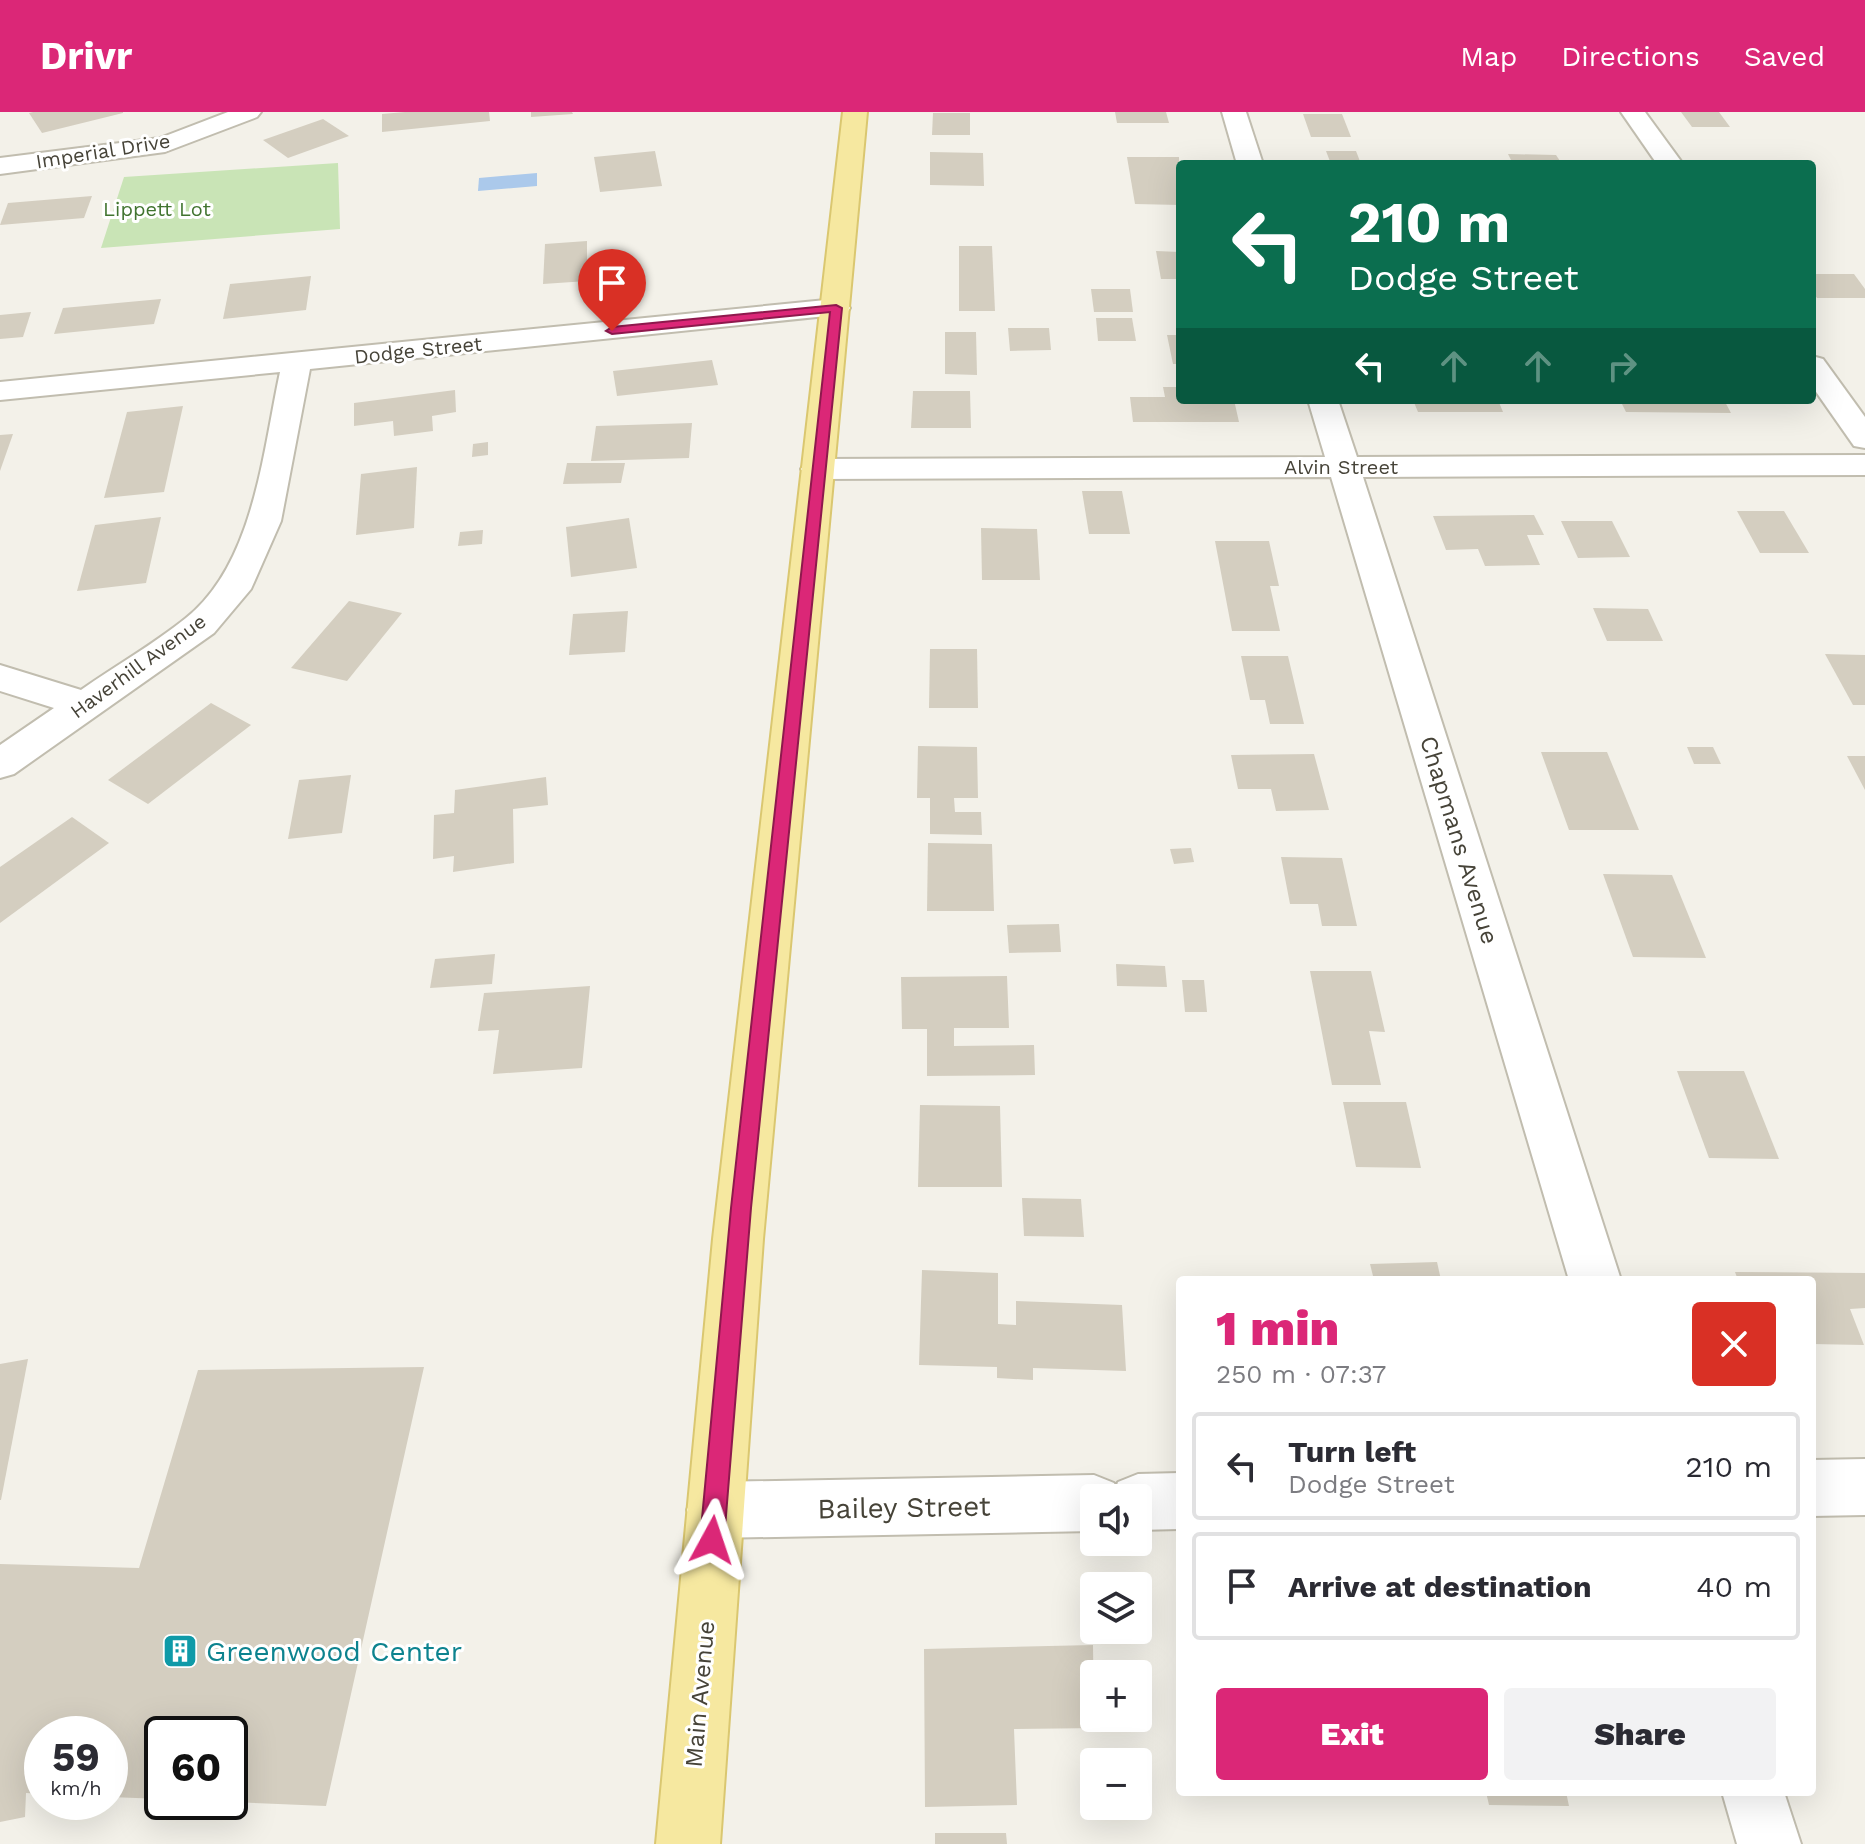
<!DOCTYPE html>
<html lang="en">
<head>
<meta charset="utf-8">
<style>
	:root { --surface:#fff; --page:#f2f2f3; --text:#2b2b33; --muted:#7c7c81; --line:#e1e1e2; --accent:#db2777 }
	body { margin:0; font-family:"Work Sans",sans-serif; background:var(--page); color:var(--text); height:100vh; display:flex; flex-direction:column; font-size:30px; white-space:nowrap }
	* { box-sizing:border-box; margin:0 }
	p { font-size:26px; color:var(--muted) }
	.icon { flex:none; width:44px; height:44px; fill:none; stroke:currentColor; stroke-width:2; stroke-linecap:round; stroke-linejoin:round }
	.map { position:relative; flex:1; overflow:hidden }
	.sheet { position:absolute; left:1176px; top:1164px; width:640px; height:520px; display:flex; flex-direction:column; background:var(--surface); border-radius:8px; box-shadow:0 8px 32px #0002 }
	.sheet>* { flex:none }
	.top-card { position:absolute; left:1176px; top:48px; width:640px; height:244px; border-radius:8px; box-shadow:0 8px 32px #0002; background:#0b6e4f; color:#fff; overflow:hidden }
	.tools { position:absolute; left:1080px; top:1372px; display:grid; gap:16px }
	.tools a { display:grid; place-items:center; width:72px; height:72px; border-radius:8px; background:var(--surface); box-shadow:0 8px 32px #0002; font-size:40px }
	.speed { position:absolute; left:24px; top:1604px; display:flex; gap:16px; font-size:40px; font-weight:700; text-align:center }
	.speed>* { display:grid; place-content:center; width:104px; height:104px; border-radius:50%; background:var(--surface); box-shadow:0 8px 32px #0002; line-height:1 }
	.speed small { font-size:20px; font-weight:400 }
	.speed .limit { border:4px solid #111; border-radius:12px; background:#fff; color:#111 }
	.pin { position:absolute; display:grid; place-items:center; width:68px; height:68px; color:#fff; margin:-82px -34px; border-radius:50% 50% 50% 0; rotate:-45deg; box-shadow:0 0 8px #0007 }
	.pin .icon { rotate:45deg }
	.me { position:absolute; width:88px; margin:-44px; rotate:5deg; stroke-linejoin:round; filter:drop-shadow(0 0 6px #0008) }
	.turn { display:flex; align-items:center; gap:28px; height:168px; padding:0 40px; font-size:36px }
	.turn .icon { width:104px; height:104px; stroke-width:2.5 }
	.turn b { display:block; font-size:56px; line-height:68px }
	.lanes { display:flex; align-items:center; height:76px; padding:0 40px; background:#0003; justify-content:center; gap:40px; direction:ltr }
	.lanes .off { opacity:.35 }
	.round { display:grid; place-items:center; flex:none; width:84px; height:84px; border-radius:8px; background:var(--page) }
	.overview { display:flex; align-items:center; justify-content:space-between; height:136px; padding:0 40px }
	h1 { font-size:48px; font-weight:800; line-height:60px; color:var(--accent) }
	.cta { display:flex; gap:16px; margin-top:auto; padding:16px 40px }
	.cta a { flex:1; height:92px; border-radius:8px; background:var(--accent); color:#fff; font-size:32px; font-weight:800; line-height:92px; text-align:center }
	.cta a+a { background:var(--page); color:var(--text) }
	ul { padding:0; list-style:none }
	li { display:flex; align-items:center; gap:24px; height:108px; margin:0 16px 12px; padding:0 24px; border:4px solid var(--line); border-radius:8px }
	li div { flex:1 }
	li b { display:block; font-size:30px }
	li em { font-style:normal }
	header { display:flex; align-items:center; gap:48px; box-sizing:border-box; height:112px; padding:0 40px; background:var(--accent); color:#fff }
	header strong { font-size:38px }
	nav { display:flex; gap:44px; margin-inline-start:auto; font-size:28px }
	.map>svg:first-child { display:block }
	.green { fill:#c9e4b6 }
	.water { fill:#abc9eb }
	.building { fill:#d4cec0 }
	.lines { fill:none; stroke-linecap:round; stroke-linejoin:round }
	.street-casing { stroke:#c1bdaf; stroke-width:4 }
	.primary-casing { stroke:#dac770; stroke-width:4 }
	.street { fill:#fff; fill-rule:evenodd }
	.primary { fill:#f6e8a0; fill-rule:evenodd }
	.route { fill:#db2777; stroke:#8e194d; stroke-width:2 }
	.labels { text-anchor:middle; stroke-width:6; stroke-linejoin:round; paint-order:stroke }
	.far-street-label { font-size:20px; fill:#464338; stroke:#fff }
	.far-park-label { font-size:20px; fill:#417430; stroke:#fff }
	.street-label { font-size:24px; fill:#464338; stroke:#fff }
	.near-street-label { font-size:28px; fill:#464338; stroke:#fff }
	.near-culture-label { font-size:28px; fill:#0d838f; stroke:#fff; text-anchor:start }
</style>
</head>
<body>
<header>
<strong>Drivr</strong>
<nav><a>Map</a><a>Directions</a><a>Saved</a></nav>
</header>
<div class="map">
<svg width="1865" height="1732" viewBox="0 0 1865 1732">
	<rect width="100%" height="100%" fill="#f3f1e9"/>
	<polygon class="green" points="338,51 340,117 101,136 124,65"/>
	<polygon class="water" points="537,61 537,74 478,79 479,66"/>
	<g class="building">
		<polygon points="33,0 123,0 123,1 42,21 29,1"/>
		<polygon points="405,0 489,0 490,9 382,20 382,2"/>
		<polygon points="531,0 572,0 573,2 531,5"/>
		<polygon points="1115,0 1166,0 1169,11 1117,11"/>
		<polygon points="1681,0 1719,0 1730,15 1692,15"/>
		<polygon points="933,1 970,1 970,23 932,23"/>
		<polygon points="1303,2 1342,2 1351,25 1311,25"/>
		<polygon points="323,7 349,24 288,46 263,28"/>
		<polygon points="655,39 662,74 600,80 594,45"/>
		<polygon points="1326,39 1356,39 1361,52 1331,52"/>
		<polygon points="930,40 983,41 984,74 930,73"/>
		<polygon points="1508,42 1556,43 1562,52 1513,52"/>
		<polygon points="1127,45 1179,45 1180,93 1135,92"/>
		<polygon points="92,84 84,106 0,113 8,91"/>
		<polygon points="587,129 587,169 543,172 545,132"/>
		<polygon points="959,134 992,134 995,199 959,199"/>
		<polygon points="1156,139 1180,140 1180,167 1161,167"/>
		<polygon points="1812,162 1854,162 1865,177 1865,186 1817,186 1812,180"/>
		<polygon points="311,164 306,198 223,207 230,172"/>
		<polygon points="1091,177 1130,177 1133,200 1094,200"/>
		<polygon points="161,187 154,212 54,222 63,196"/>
		<polygon points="31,200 23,225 0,227 0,203"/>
		<polygon points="1096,206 1132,206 1136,229 1098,229"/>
		<polygon points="1008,216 1049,216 1051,238 1010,239"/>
		<polygon points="945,220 976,220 977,263 945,262"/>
		<polygon points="1167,223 1180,223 1180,252 1173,252"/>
		<polygon points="712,248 718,273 617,284 613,259"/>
		<polygon points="1163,275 1180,275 1180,288 1234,288 1239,310 1133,310 1130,285 1165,285"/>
		<polygon points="455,278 456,300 432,304 433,319 394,324 393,309 354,314 354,291"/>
		<polygon points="913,279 970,279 971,316 911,316"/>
		<polygon points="1413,288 1498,288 1503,300 1418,300"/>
		<polygon points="1620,288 1724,288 1731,301 1626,300"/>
		<polygon points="183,294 164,380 104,386 127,300"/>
		<polygon points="692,311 689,346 591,349 596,314"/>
		<polygon points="13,322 0,359 0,323"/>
		<polygon points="488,330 488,343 472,345 473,332"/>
		<polygon points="567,351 625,351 621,371 563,372"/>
		<polygon points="417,355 414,416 356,423 361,362"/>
		<polygon points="1082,379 1122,379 1130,422 1089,422"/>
		<polygon points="1737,399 1784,399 1809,441 1760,441"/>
		<polygon points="1534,403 1544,423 1527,423 1540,453 1485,454 1478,437 1446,438 1433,404"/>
		<polygon points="161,405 146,471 77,479 95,413"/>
		<polygon points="629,406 637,456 571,465 566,415"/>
		<polygon points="1561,409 1612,409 1630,445 1578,446"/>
		<polygon points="981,416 1037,417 1040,468 982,468"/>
		<polygon points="483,418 482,432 458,434 460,420"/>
		<polygon points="1215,429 1269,429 1279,474 1270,474 1280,519 1232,519"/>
		<polygon points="349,489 402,501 347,569 291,556"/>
		<polygon points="1593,496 1648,497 1663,529 1607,529"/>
		<polygon points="628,499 625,540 569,543 573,502"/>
		<polygon points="930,537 977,537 978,596 929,596"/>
		<polygon points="1825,542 1865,543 1865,593 1853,593"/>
		<polygon points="1241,544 1288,544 1304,612 1270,612 1265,588 1250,588"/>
		<polygon points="211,591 251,613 148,692 108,668"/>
		<polygon points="918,634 977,635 978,686 954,686 955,700 981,700 982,723 930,722 930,686 917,686"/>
		<polygon points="1687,635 1713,635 1721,652 1694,652"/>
		<polygon points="1541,640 1607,640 1639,718 1569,718"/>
		<polygon points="1314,642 1329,698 1276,699 1271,677 1238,677 1231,643"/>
		<polygon points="1847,644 1865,644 1865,678"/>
		<polygon points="351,663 342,721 288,727 299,668"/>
		<polygon points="546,665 548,693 513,697 514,751 453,760 454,744 433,747 434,703 454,701 455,678"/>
		<polygon points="72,705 109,731 0,811 0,755"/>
		<polygon points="928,731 992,732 994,799 927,799"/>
		<polygon points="1191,736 1194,750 1174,752 1170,737"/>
		<polygon points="1281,745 1342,746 1357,814 1322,814 1318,792 1290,792"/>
		<polygon points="1603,762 1672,763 1706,846 1633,845"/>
		<polygon points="1059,812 1061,840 1009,841 1007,813"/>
		<polygon points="495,842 492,872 430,876 435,847"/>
		<polygon points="1116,852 1165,854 1167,875 1117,874"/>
		<polygon points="1310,859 1371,859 1385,920 1369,919 1381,973 1332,973"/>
		<polygon points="1007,864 1009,916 954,916 954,934 1034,933 1035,963 927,964 927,917 902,917 901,865"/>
		<polygon points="1182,868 1204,868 1207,900 1185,900"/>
		<polygon points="590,874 582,956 493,962 499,918 478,919 484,881"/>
		<polygon points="1677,959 1744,959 1779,1047 1709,1046"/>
		<polygon points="1343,990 1406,990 1421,1056 1356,1055"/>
		<polygon points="920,993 1000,994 1002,1075 918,1075"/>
		<polygon points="1022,1086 1081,1087 1084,1125 1024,1124"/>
		<polygon points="1437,1150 1441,1168 1374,1168 1370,1152"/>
		<polygon points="922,1158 998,1161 998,1212 1016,1213 1016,1189 1122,1193 1126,1259 1033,1256 1033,1268 997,1266 997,1255 919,1253"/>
		<polygon points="1735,1160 1865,1161 1865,1196 1850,1197 1864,1233 1812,1232 1812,1168 1738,1168"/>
		<polygon points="28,1247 1,1388 0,1388 0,1252"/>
		<polygon points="424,1255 326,1694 230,1690 230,1622 162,1622 162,1687 110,1685 110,1622 42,1622 42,1682 26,1681 25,1705 0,1710 0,1452 139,1456 198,1258"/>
		<polygon points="1093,1533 1094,1606 1099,1606 1100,1616 1014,1617 1017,1693 925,1695 924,1537"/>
		<polygon points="1486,1680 1566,1680 1569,1694 1489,1693"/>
		<polygon points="935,1721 1006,1721 1007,1732 935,1732"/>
	</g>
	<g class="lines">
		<g class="street-casing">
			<g id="street">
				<polygon points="228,0 261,0 257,5 165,40 0,62 0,46 160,26"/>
				<polygon points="1222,0 1246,0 1263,52 1237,52"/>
				<polygon points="1621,0 1645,0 1683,52 1657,52"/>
				<path d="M836,187l10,3 4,6 -4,6 -536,55 -29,152 -30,68 -37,44 -200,141 -14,4v-33l54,-37 -54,-17v-26l81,25c34,-24 73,-46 105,-72 68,-54 77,-167 94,-246l-280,28v-18z"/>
				<polygon points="1812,244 1823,247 1865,305 1865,336 1854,334 1812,274"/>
				<polygon points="1308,288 1338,288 1357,345 1865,343 1865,363 1363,365 1621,1168 1569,1168 1331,365 817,367 806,364 801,357 806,350 817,347 1325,345"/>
				<polygon points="1865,1347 1865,1403 1812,1404 1812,1348"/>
				<polygon points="1180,1361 1180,1417 1138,1418 1138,1386 1094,1386 1094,1419 715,1426 695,1418 687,1398 695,1378 715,1370 1094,1363 1114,1371 1116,1376 1118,1370 1138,1362"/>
				<polygon points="1722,1680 1784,1680 1801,1732 1737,1732"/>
			</g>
		</g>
		<g class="primary-casing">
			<polygon id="primary" points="843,0 867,0 763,1127 720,1732 656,1732 713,1127"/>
		</g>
		<use href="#street" class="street"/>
		<use href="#primary" class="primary"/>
	</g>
	<polygon class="route" points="836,193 842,196 751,1096 724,1428 721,1437 712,1440 704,1437 700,1428 731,1096 830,200 612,222 606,219 612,215"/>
	<defs>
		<g id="building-square" transform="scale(1.8)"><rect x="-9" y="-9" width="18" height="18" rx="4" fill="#0f9aa8" stroke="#fff"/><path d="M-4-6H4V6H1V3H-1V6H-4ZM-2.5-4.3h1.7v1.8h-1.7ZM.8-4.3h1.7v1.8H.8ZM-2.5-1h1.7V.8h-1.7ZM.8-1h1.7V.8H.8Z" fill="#fff"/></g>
	</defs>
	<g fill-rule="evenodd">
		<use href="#building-square" x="180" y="1539"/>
	</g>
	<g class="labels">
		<g class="far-street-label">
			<text transform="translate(103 39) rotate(-9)" y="7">Imperial Drive</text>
			<text transform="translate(418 238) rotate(-6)" y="7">Dodge Street</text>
			<text x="1341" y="362">Alvin Street</text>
			<text transform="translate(138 554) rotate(-36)" y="7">Haverhill Avenue</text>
		</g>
		<g class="far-park-label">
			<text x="157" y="104">Lippett Lot</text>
		</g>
		<g class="street-label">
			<text transform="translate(1459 728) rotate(73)" y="8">Chapmans Avenue</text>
			<text transform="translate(700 1582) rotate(-85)" y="8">Main Avenue</text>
		</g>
		<g class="near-street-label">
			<text transform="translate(904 1395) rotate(-1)" y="10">Bailey Street</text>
		</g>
		<g class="near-culture-label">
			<text x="206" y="1549">Greenwood Center</text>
		</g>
	</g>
</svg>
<div class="tools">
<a><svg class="icon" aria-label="sound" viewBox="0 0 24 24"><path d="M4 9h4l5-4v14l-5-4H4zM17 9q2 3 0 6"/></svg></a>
<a><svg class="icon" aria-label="layers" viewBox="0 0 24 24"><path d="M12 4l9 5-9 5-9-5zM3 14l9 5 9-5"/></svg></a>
<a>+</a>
<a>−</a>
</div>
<div class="speed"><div>59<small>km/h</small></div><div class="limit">60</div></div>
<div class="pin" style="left:612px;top:219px;background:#d93025"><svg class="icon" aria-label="arrive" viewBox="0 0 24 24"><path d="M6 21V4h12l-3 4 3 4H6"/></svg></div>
<svg class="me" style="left:712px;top:1428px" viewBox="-20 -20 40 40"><path d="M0-17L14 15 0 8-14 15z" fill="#db2777" stroke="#fff" stroke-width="4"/></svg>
<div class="top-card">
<div class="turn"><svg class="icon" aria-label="left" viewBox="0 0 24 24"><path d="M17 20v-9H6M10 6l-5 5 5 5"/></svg><div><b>210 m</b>Dodge Street</div></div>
<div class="lanes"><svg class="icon" aria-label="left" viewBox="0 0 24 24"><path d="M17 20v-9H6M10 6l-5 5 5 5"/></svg><svg class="icon off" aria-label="ahead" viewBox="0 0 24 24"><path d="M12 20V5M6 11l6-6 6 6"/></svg><svg class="icon off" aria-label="ahead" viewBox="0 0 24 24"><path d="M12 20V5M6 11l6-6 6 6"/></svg><svg class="icon off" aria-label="right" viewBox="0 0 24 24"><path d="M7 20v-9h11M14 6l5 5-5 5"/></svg></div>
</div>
<section class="sheet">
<div class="overview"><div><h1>1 min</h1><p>250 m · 07:37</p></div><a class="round" style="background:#d93025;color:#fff"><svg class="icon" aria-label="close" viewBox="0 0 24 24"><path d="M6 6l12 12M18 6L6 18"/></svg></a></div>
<ul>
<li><svg class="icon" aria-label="left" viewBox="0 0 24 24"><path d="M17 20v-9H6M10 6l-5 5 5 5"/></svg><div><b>Turn left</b><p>Dodge Street</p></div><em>210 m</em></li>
<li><svg class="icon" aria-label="arrive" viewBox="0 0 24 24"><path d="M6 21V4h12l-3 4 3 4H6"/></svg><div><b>Arrive at destination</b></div><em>40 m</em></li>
</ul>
<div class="cta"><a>Exit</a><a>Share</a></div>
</section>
</div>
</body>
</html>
